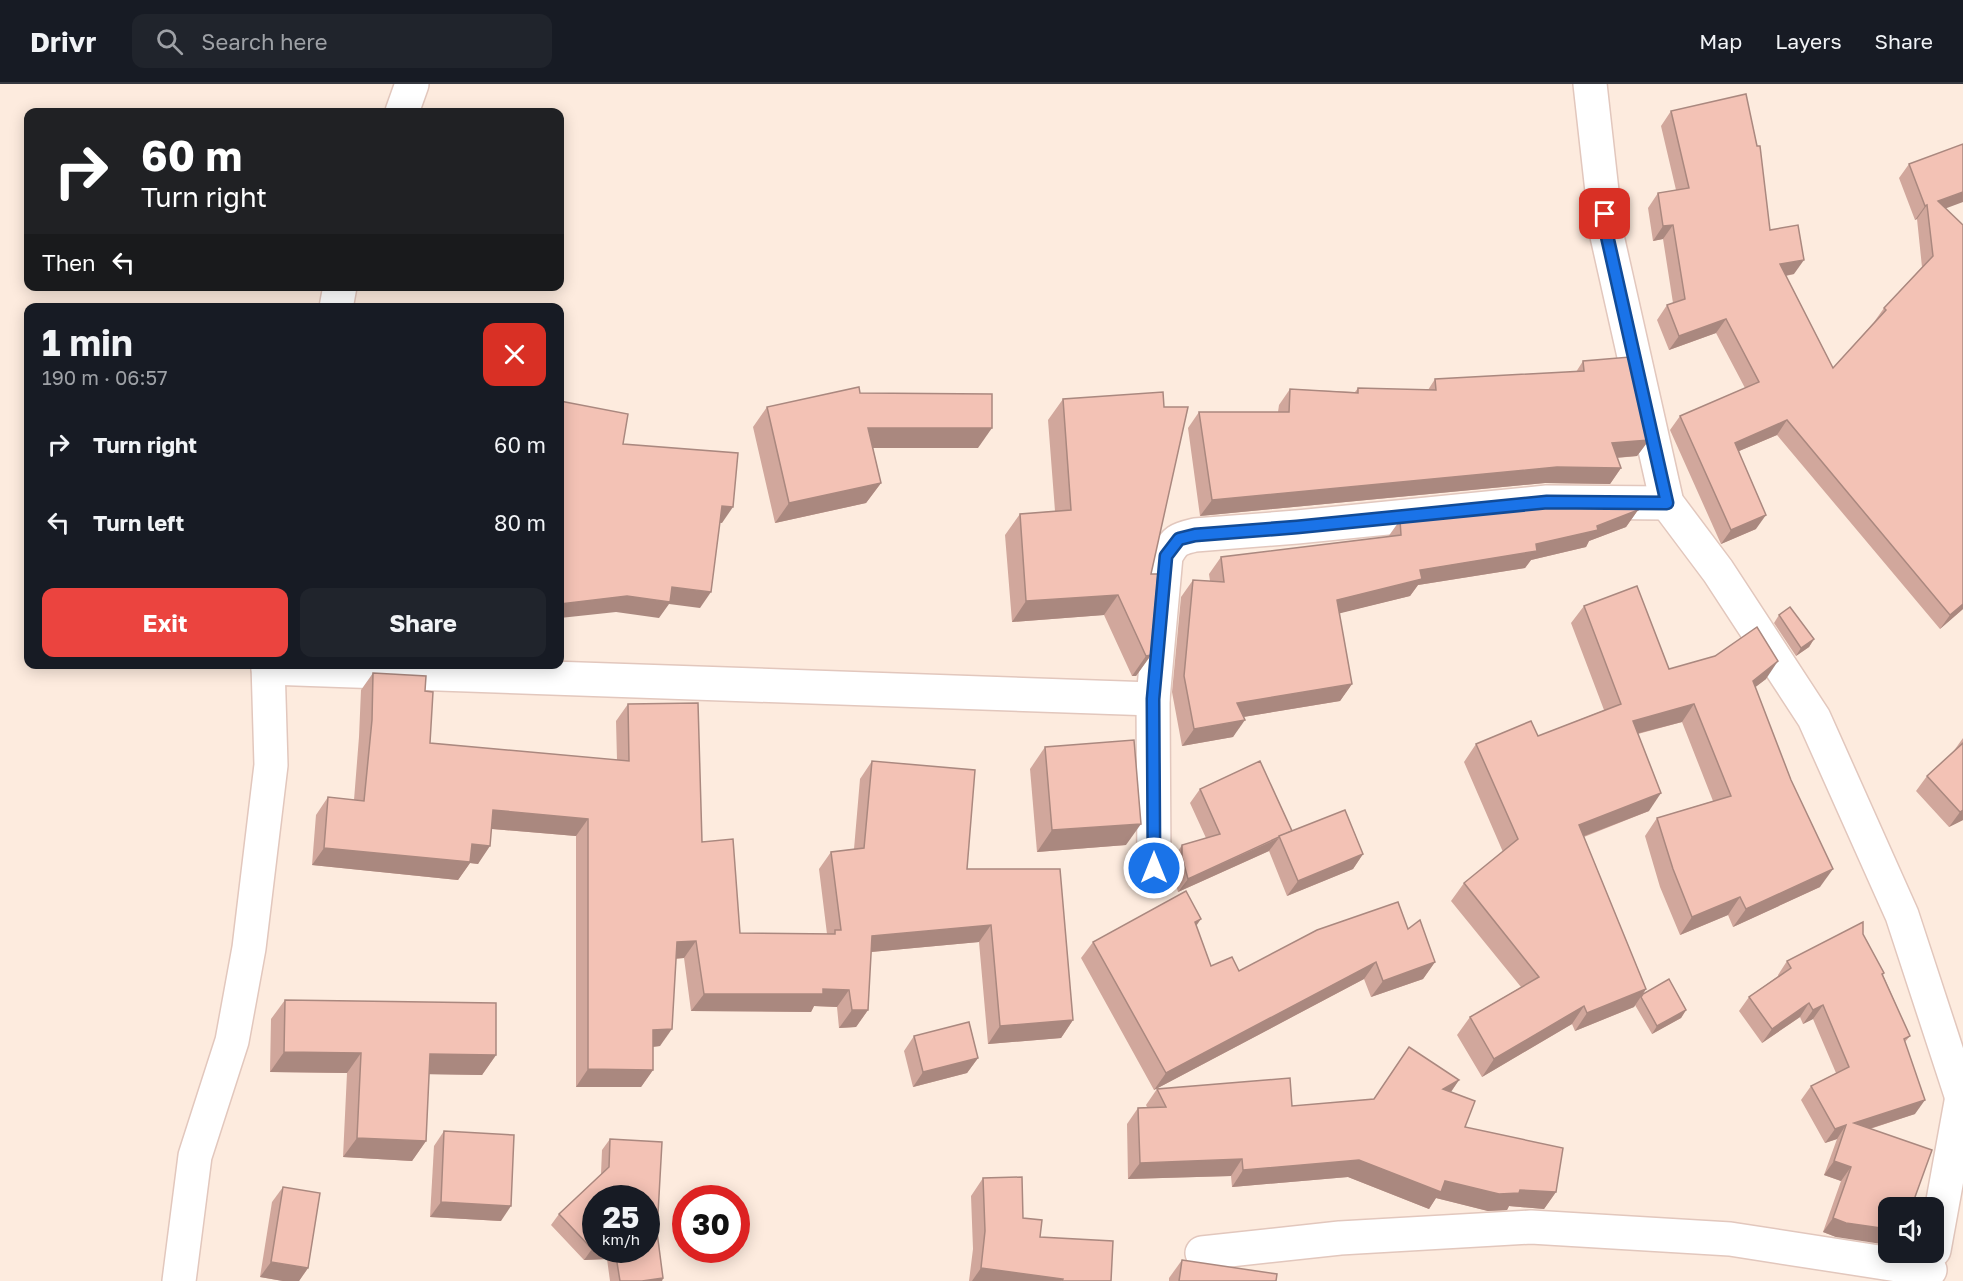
<!DOCTYPE html>
<html lang="en">
<head>
<meta charset="utf-8">
<style>
	:root { --surface:#171b24; --page:#20242c; --text:#f1f3f6; --muted:#9ea1a6; --line:#363941; --accent:#eb443f }
	body { margin:0; font-family:"Golos Text",sans-serif; background:var(--page); color:var(--text); height:100vh; display:flex; flex-direction:column; font-size:22px; white-space:nowrap }
	* { box-sizing:border-box; margin:0 }
	p { font-size:20px; color:var(--muted) }
	.icon { flex:none; width:33px; height:33px; fill:none; stroke:currentColor; stroke-width:2; stroke-linecap:round; stroke-linejoin:round }
	.map { position:relative; flex:1; overflow:hidden }
	.sheet { position:absolute; left:24px; top:219px; width:540px; height:366px; display:flex; flex-direction:column; background:var(--surface); border-radius:12px; box-shadow:0 3px 15px #0003 }
	.sheet>* { flex:none }
	.banner { position:absolute; left:24px; top:24px; width:540px; height:183px; border-radius:12px; box-shadow:0 3px 15px #0003; background:#202124; color:#fff; overflow:hidden }
	.tools { position:absolute; left:1878px; top:1113px; display:grid; gap:12px }
	.tools a { display:grid; place-items:center; width:66px; height:66px; border-radius:12px; background:var(--surface); box-shadow:0 3px 15px #0003; font-size:30px }
	.speed { position:absolute; left:582px; top:1101px; display:flex; gap:12px; font-size:30px; font-weight:700; text-align:center }
	.speed>* { display:grid; place-content:center; width:78px; height:78px; border-radius:50%; background:var(--surface); box-shadow:0 3px 15px #0003; line-height:1 }
	.speed small { font-size:15px; font-weight:400 }
	.speed .limit { border:9px solid #d22; background:#fff; color:#111 }
	.pin { position:absolute; display:grid; place-items:center; width:51px; height:51px; color:#fff; margin:-26px; border-radius:12px; box-shadow:0 3px 9px #0006 }
	.me { position:absolute; width:66px; margin:-33px; rotate:0deg; stroke-linejoin:round; filter:drop-shadow(0 0 4px #0008) }
	.turn { display:flex; align-items:center; gap:21px; height:126px; padding:0 18px; font-size:27px }
	.turn .icon { width:78px; height:78px; stroke-width:2.5 }
	.turn b { display:block; font-size:42px; line-height:51px }
	.then { display:flex; align-items:center; height:57px; padding:0 18px; background:#0003; gap:12px; font-size:22px }
	.round { display:grid; place-items:center; flex:none; width:63px; height:63px; border-radius:12px; background:var(--page) }
	.summary { display:flex; align-items:center; justify-content:space-between; height:102px; padding:0 18px }
	h1 { font-size:36px; font-weight:700; line-height:45px }
	.cta { display:flex; gap:12px; margin-top:auto; padding:12px 18px }
	.cta a { flex:1; height:69px; border-radius:12px; background:var(--accent); color:#fff; font-size:24px; font-weight:700; line-height:69px; text-align:center }
	.cta a+a { background:var(--page); color:var(--text) }
	ul { padding:0; list-style:none }
	li { display:flex; align-items:center; gap:18px; height:78px; padding:0 18px }
	li div { flex:1 }
	li b { display:block; font-size:22px }
	li em { font-style:normal }
	header { display:flex; align-items:center; gap:36px; box-sizing:border-box; height:84px; padding:0 30px; background:var(--surface); border-bottom:2px solid var(--line) }
	header strong { font-size:28px }
	nav { display:flex; gap:33px; margin-inline-start:auto; font-size:21px }
	.search { width:420px; height:54px; background:var(--page); display:flex; align-items:center; gap:15px; box-sizing:border-box; padding:0 21px; border-radius:12px; color:var(--muted); font-size:22px }
	.map>svg:first-child { display:block }
	.lines { fill:none; stroke-linecap:round; stroke-linejoin:round }
	.street-casing { stroke:#e2c7bd; stroke-width:36 }
	.street { stroke:#fff; stroke-width:33 }
	.wall { fill:#d1a79c; fill-rule:evenodd }
	.shaded-wall { fill:#aa887f }
	.building { fill:#f3c2b5; stroke:#aa887f; stroke-width:1.5 }
	.route-casing { stroke:#114b97; stroke-width:15 }
	.route { stroke:#1a73e8; stroke-width:10 }
</style>
</head>
<body>
<header>
<strong>Drivr</strong>
<div class="search"><svg class="icon" aria-label="search" viewBox="0 0 24 24"><circle cx="10" cy="10" r="6"/><path d="M15 15l6 6"/></svg>Search here</div>
<nav><a>Map</a><a>Layers</a><a>Share</a></nav>
</header>
<div class="map">
<svg width="1963" height="1197" viewBox="0 0 1963 1197">
	<rect width="100%" height="100%" fill="#fdebde"/>
	<g class="lines">
		<g class="street-casing">
			<g id="street">
				<polyline points="1590,0 1607,152 1667,419 1718,487 1814,634 1902,831 1961,1011"/>
				<polyline points="402,28 412,0"/>
				<polyline points="336,224 340,202"/>
				<polyline points="268,584 1153,615"/>
				<path d="M1154,784l-1,-169 13,-143c9,-16 12,-17 29,-21l102,-8 250,-25 120,1"/>
				<polyline points="1934,1166 1963,1007"/>
				<polyline points="1202,1169 1340,1154 1531,1143 1730,1155 1930,1186"/>
				<polyline points="179,1197 195,1072 232,957 249,864 271,681 268,580"/>
			</g>
		</g>
		<use href="#street" class="street"/>
	</g>
	<g class="wall">
		<polygon points="1671,27 1770,146 1794,190 1786,192 1833,284 1874,238 1884,224 1922,183 1917,135 1915,136 1899,94 1909,80 1946,125 1963,141 1963,525 1940,545 1777,351 1739,367 1756,445 1721,460 1670,346 1680,332 1745,304 1716,249 1669,266 1657,236 1667,221 1673,219 1663,155 1653,157 1648,124 1658,109 1676,106 1661,42"/>
		<polygon points="1583,277 1649,356 1637,372 1617,374 1621,384 1610,400 1545,399 1200,432 1188,344 1199,328 1278,328 1279,321 1290,305 1355,308 1358,304 1428,306 1435,295 1576,288"/>
		<polygon points="860,309 978,364 873,364 881,399 866,419 775,439 753,343 767,323"/>
		<polygon points="1063,315 1151,490 1151,571 1136,592 1132,592 1104,531 1012,538 1005,451 1020,430 1055,427 1048,336"/>
		<polygon points="1638,426 1626,443 1589,457 1586,463 1531,476 1525,484 1418,501 1410,512 1339,529 1352,600 1340,617 1243,633 1233,653 1182,662 1172,608 1181,513 1193,496 1210,497 1209,490 1221,473 1388,453 1400,436"/>
		<polygon points="1584,522 1669,585 1766,595 1755,603 1820,803 1733,843 1728,831 1680,851 1660,803 1645,752 1657,734 1713,717 1682,638 1638,650 1649,727 1584,753 1646,905 1643,910 1686,926 1681,934 1652,950 1635,921 1634,923 1575,947 1572,940 1482,993 1457,951 1470,933 1521,903 1451,817 1464,799 1503,768 1464,678 1476,660 1538,652 1604,626 1571,539"/>
		<polygon points="1779,531 1814,555 1809,563 1796,572 1774,539"/>
		<polygon points="373,589 425,607 430,659 617,676 616,637 628,620 702,758 740,849 827,850 819,785 831,768 854,765 860,695 872,677 967,785 1073,936 1061,954 988,960 979,858 871,868 868,926 856,943 839,944 837,923 814,922 811,928 691,927 684,874 676,875 660,962 653,963 653,986 641,1003 576,1003 576,752 492,745 478,780 470,779 458,796 312,781 316,731 328,713 354,716 359,653 361,606"/>
		<polygon points="1963,654 1963,736 1949,743 1916,707 1927,692 1953,668"/>
		<polygon points="1045,663 1126,761 1037,768 1030,685"/>
		<polygon points="1200,705 1292,747 1363,770 1353,785 1287,812 1269,767 1178,808 1172,786 1173,775 1182,761 1206,754 1190,719"/>
		<polygon points="1196,842 1211,882 1239,887 1408,845 1435,878 1423,895 1371,913 1364,895 1154,1006 1081,874 1093,858"/>
		<polygon points="1863,850 1884,889 1883,891 1910,952 1905,958 1915,1030 1870,1045 1836,1153 1823,1148 1841,1097 1824,1091 1837,1055 1825,1059 1801,1016 1811,1002 1836,989 1813,935 1803,940 1800,933 1762,959 1739,927 1749,913 1778,892 1778,891 1787,877"/>
		<polygon points="285,916 496,971 482,991 429,990 426,1057 412,1077 343,1073 347,989 270,988 271,935"/>
		<polygon points="914,952 978,974 967,989 913,1003 904,967"/>
		<polygon points="1409,963 1459,996 1451,1008 1465,1043 1556,1108 1544,1125 1509,1122 1507,1126 1488,1127 1436,1114 1429,1125 1348,1093 1232,1103 1231,1092 1128,1095 1127,1040 1138,1024 1147,1023 1146,1021 1157,1005 1292,1022 1374,1015"/>
		<polygon points="444,1047 501,1137 430,1133 434,1062"/>
		<path d="M610,1055l47,93 6,46 -1,3h-52l-3,-22 -23,1 -33,-35 8,-11 42,-40 1,-24zM596,1114l50,52h-50z"/>
		<polygon points="983,1094 1023,1134 1040,1153 1111,1197 969,1197 973,1165 971,1112"/>
		<polygon points="283,1103 308,1184 299,1197 283,1197 260,1193 272,1118"/>
		<polygon points="1182,1176 1276,1197 1169,1197 1169,1194"/>
	</g>
	<g class="shaded-wall">
		<polygon points="1963,108 1963,118 1928,131 1938,117"/>
		<polygon points="1927,121 1917,135 1915,136 1925,122"/>
		<polygon points="1673,141 1663,155 1653,157 1663,142"/>
		<polygon points="1804,176 1794,190 1770,194 1780,180"/>
		<polygon points="1726,235 1716,249 1669,266 1679,252"/>
		<polygon points="1787,336 1777,351 1725,373 1735,359"/>
		<polygon points="868,344 992,344 978,364 854,364"/>
		<polygon points="1649,356 1637,372 1600,375 1612,359"/>
		<polygon points="1557,383 1621,384 1610,400 1545,399 1200,432 1212,416"/>
		<polygon points="881,399 866,419 775,439 789,419"/>
		<polygon points="722,422 733,423 722,439 710,438"/>
		<polygon points="1638,426 1626,443 1589,457 1586,463 1531,476 1525,484 1418,501 1410,512 1325,533 1337,516 1420,486 1536,460 1597,442"/>
		<polygon points="1766,431 1756,445 1721,460 1731,446"/>
		<polygon points="672,503 711,508 700,524 669,520 659,534 616,528 560,534 560,520"/>
		<polygon points="1118,511 1104,531 1012,538 1026,517"/>
		<polygon points="1963,520 1963,525 1940,545 1950,531"/>
		<polygon points="1814,555 1809,563 1796,572 1801,564"/>
		<polygon points="1151,571 1136,592 1132,592 1146,572"/>
		<polygon points="1778,577 1766,595 1740,615 1753,597"/>
		<polygon points="1352,600 1340,617 1225,636 1237,619"/>
		<polygon points="1694,620 1682,638 1620,654 1633,637"/>
		<polygon points="1245,636 1233,653 1182,662 1194,645"/>
		<polygon points="1661,709 1649,727 1566,759 1579,741"/>
		<polygon points="493,726 588,735 576,752 481,744"/>
		<polygon points="1963,726 1963,736 1949,743 1960,728"/>
		<polygon points="1141,740 1126,761 1037,768 1052,746"/>
		<polygon points="1279,754 1269,767 1178,808 1188,795"/>
		<polygon points="472,760 490,762 478,780 470,779 458,796 312,781 324,764"/>
		<polygon points="1363,770 1353,785 1287,812 1298,797"/>
		<polygon points="1833,785 1820,803 1733,843 1746,825"/>
		<polygon points="1740,813 1728,831 1680,851 1692,833"/>
		<polygon points="1201,835 1189,852 1195,838"/>
		<polygon points="991,841 979,858 860,869 872,852"/>
		<polygon points="696,857 684,874 665,875 677,858"/>
		<polygon points="1376,878 1364,895 1154,1006 1166,989"/>
		<polygon points="1435,878 1423,895 1371,913 1383,897"/>
		<polygon points="823,905 849,906 837,923 814,922 811,928 691,927 704,910"/>
		<polygon points="1646,905 1634,923 1575,947 1587,929"/>
		<polygon points="1809,919 1800,933 1762,959 1772,945"/>
		<polygon points="1823,921 1813,935 1803,940 1813,926"/>
		<polygon points="1584,922 1572,940 1482,993 1494,975"/>
		<polygon points="852,926 868,926 856,943 839,944"/>
		<polygon points="1686,926 1681,934 1652,950 1657,942"/>
		<polygon points="1073,936 1061,954 988,960 1000,942"/>
		<polygon points="672,945 660,962 641,964 653,946"/>
		<polygon points="284,968 361,969 347,989 270,988"/>
		<polygon points="430,970 496,971 482,991 416,990"/>
		<polygon points="978,974 967,989 913,1003 923,988"/>
		<polygon points="588,985 653,986 641,1003 576,1003"/>
		<polygon points="1459,996 1448,1012 1443,1005"/>
		<polygon points="1925,1016 1915,1030 1844,1053 1854,1039"/>
		<polygon points="1846,1041 1837,1055 1825,1059 1835,1045"/>
		<polygon points="357,1054 426,1057 412,1077 343,1073"/>
		<polygon points="1242,1075 1231,1092 1128,1095 1140,1079"/>
		<polygon points="1359,1076 1445,1097 1520,1106 1556,1108 1544,1125 1509,1122 1507,1126 1488,1127 1436,1114 1429,1125 1348,1093 1232,1103 1243,1086"/>
		<polygon points="1834,1077 1851,1083 1841,1097 1824,1091"/>
		<polygon points="441,1118 511,1122 501,1137 430,1133"/>
		<polygon points="1833,1134 1888,1145 1888,1161 1836,1153 1823,1148"/>
		<polygon points="592,1165 596,1165 596,1166 614,1166 607,1175 584,1176"/>
		<polygon points="271,1178 308,1184 299,1197 283,1197 260,1193"/>
		<polygon points="981,1184 1063,1195 1061,1197 972,1197"/>
		<polygon points="663,1194 662,1197 642,1197"/>
	</g>
	<g class="building">
		<polygon points="1746,10 1757,62 1760,62 1770,146 1798,141 1804,176 1780,180 1833,284 1886,226 1884,224 1933,172 1927,121 1925,122 1909,80 1963,60 1963,108 1938,117 1963,141 1963,520 1950,531 1787,336 1735,359 1766,431 1731,446 1680,332 1759,298 1726,235 1679,252 1667,221 1685,215 1673,141 1663,142 1658,109 1689,104 1671,27"/>
		<polygon points="1630,273 1649,356 1612,359 1621,384 1557,383 1212,416 1199,328 1289,328 1290,305 1358,309 1358,304 1436,306 1435,295 1584,287 1583,277"/>
		<polygon points="859,303 860,309 992,310 992,344 868,344 881,399 789,419 767,323"/>
		<polygon points="1163,308 1164,323 1188,323 1151,490 1158,490 1151,571 1146,572 1118,511 1026,517 1020,430 1071,426 1063,315"/>
		<polygon points="560,317 628,330 623,360 738,369 733,423 722,422 711,508 672,503 670,518 627,512 560,520"/>
		<polygon points="1560,420 1636,420 1638,426 1597,442 1598,446 1536,460 1537,467 1420,486 1422,495 1337,516 1352,600 1237,619 1245,636 1194,645 1184,592 1193,496 1224,498 1221,473 1401,451 1400,436"/>
		<polygon points="1637,502 1669,585 1715,572 1757,543 1778,577 1753,597 1791,696 1833,785 1746,825 1740,813 1692,833 1673,785 1657,734 1731,712 1694,620 1633,637 1661,709 1579,741 1646,905 1587,929 1584,922 1494,975 1470,933 1539,893 1464,799 1518,755 1476,660 1531,637 1538,652 1621,620 1584,522"/>
		<polygon points="1790,523 1814,555 1801,564 1779,531"/>
		<polygon points="373,589 426,592 425,607 433,608 430,659 629,677 628,620 698,619 702,758 733,755 740,849 835,850 835,846 841,846 831,768 864,764 872,677 975,686 967,785 1060,785 1073,936 1000,942 991,841 872,852 868,926 852,926 849,906 823,905 823,910 704,910 696,857 677,858 672,945 653,946 653,986 588,985 588,735 493,726 490,762 472,760 470,778 324,764 328,713 364,717 372,636"/>
		<polygon points="1134,656 1141,740 1052,746 1045,663"/>
		<polygon points="1963,659 1963,726 1960,728 1927,692"/>
		<polygon points="1260,677 1292,747 1188,795 1182,773 1182,761 1220,750 1200,705"/>
		<polygon points="1345,726 1363,770 1298,797 1279,752"/>
		<polygon points="1186,807 1201,835 1195,838 1211,882 1232,873 1239,887 1317,846 1398,818 1408,845 1420,836 1435,878 1383,897 1376,878 1166,989 1093,858"/>
		<polygon points="1863,838 1863,850 1884,889 1882,890 1910,952 1904,955 1925,1016 1854,1039 1932,1066 1911,1124 1888,1124 1888,1145 1846,1139 1833,1134 1851,1083 1834,1077 1846,1041 1835,1045 1811,1002 1849,983 1823,921 1813,926 1809,919 1772,945 1749,913 1791,884 1787,877"/>
		<polygon points="1669,895 1686,926 1657,942 1641,913 1643,910"/>
		<polygon points="285,916 496,919 496,971 430,970 426,1057 357,1054 361,969 284,968"/>
		<polygon points="969,938 978,974 923,988 914,952"/>
		<polygon points="1409,963 1459,996 1443,1005 1475,1017 1465,1043 1563,1064 1556,1108 1520,1106 1519,1109 1499,1110 1445,1097 1441,1108 1359,1076 1243,1086 1242,1075 1140,1079 1138,1024 1166,1023 1157,1005 1290,994 1292,1022 1374,1015"/>
		<polygon points="444,1047 514,1051 511,1122 441,1118"/>
		<polygon points="610,1055 662,1058 657,1148 663,1194 642,1197 620,1197 615,1166 646,1166 646,1114 596,1114 596,1165 592,1165 559,1130 609,1083"/>
		<polygon points="1022,1093 1023,1134 1042,1136 1040,1153 1113,1157 1111,1197 1062,1197 1063,1195 981,1184 985,1147 983,1094"/>
		<polygon points="283,1103 320,1109 308,1184 271,1178"/>
		<polygon points="1182,1176 1277,1190 1276,1197 1179,1197"/>
	</g>
	<g class="lines">
		<g class="route-casing">
			<polyline id="route" points="1154,784 1153,615 1166,472 1179,455 1195,451 1297,443 1547,418 1667,419 1607,152 1605,130"/>
		</g>
		<use href="#route" class="route"/>
	</g>
</svg>
<div class="tools">
<a><svg class="icon" aria-label="sound" viewBox="0 0 24 24"><path d="M4 9h4l5-4v14l-5-4H4zM17 9q2 3 0 6"/></svg></a>
</div>
<div class="speed"><div>25<small>km/h</small></div><div class="limit">30</div></div>
<div class="pin" style="left:1605px;top:130px;background:#d93025"><svg class="icon" aria-label="arrive" viewBox="0 0 24 24"><path d="M6 21V4h12l-3 4 3 4H6"/></svg></div>
<svg class="me" style="left:1154px;top:784px" viewBox="-20 -20 40 40"><circle r="17" fill="#1a73e8" stroke="#fff" stroke-width="3"/><path d="M0-11L8 9 0 5-8 9z" fill="#fff"/></svg>
<div class="banner">
<div class="turn"><svg class="icon" aria-label="right" viewBox="0 0 24 24"><path d="M7 20v-9h11M14 6l5 5-5 5"/></svg><div><b>60 m</b>Turn right</div></div>
<div class="then">Then<svg class="icon" aria-label="left" viewBox="0 0 24 24"><path d="M17 20v-9H6M10 6l-5 5 5 5"/></svg></div>
</div>
<section class="sheet">
<div class="summary"><div><h1>1 min</h1><p>190 m · 06:57</p></div><a class="round" style="background:#d93025;color:#fff"><svg class="icon" aria-label="close" viewBox="0 0 24 24"><path d="M6 6l12 12M18 6L6 18"/></svg></a></div>
<ul>
<li><svg class="icon" aria-label="right" viewBox="0 0 24 24"><path d="M7 20v-9h11M14 6l5 5-5 5"/></svg><div><b>Turn right</b></div><em>60 m</em></li>
<li><svg class="icon" aria-label="left" viewBox="0 0 24 24"><path d="M17 20v-9H6M10 6l-5 5 5 5"/></svg><div><b>Turn left</b></div><em>80 m</em></li>
</ul>
<div class="cta"><a>Exit</a><a>Share</a></div>
</section>
</div>
</body>
</html>
